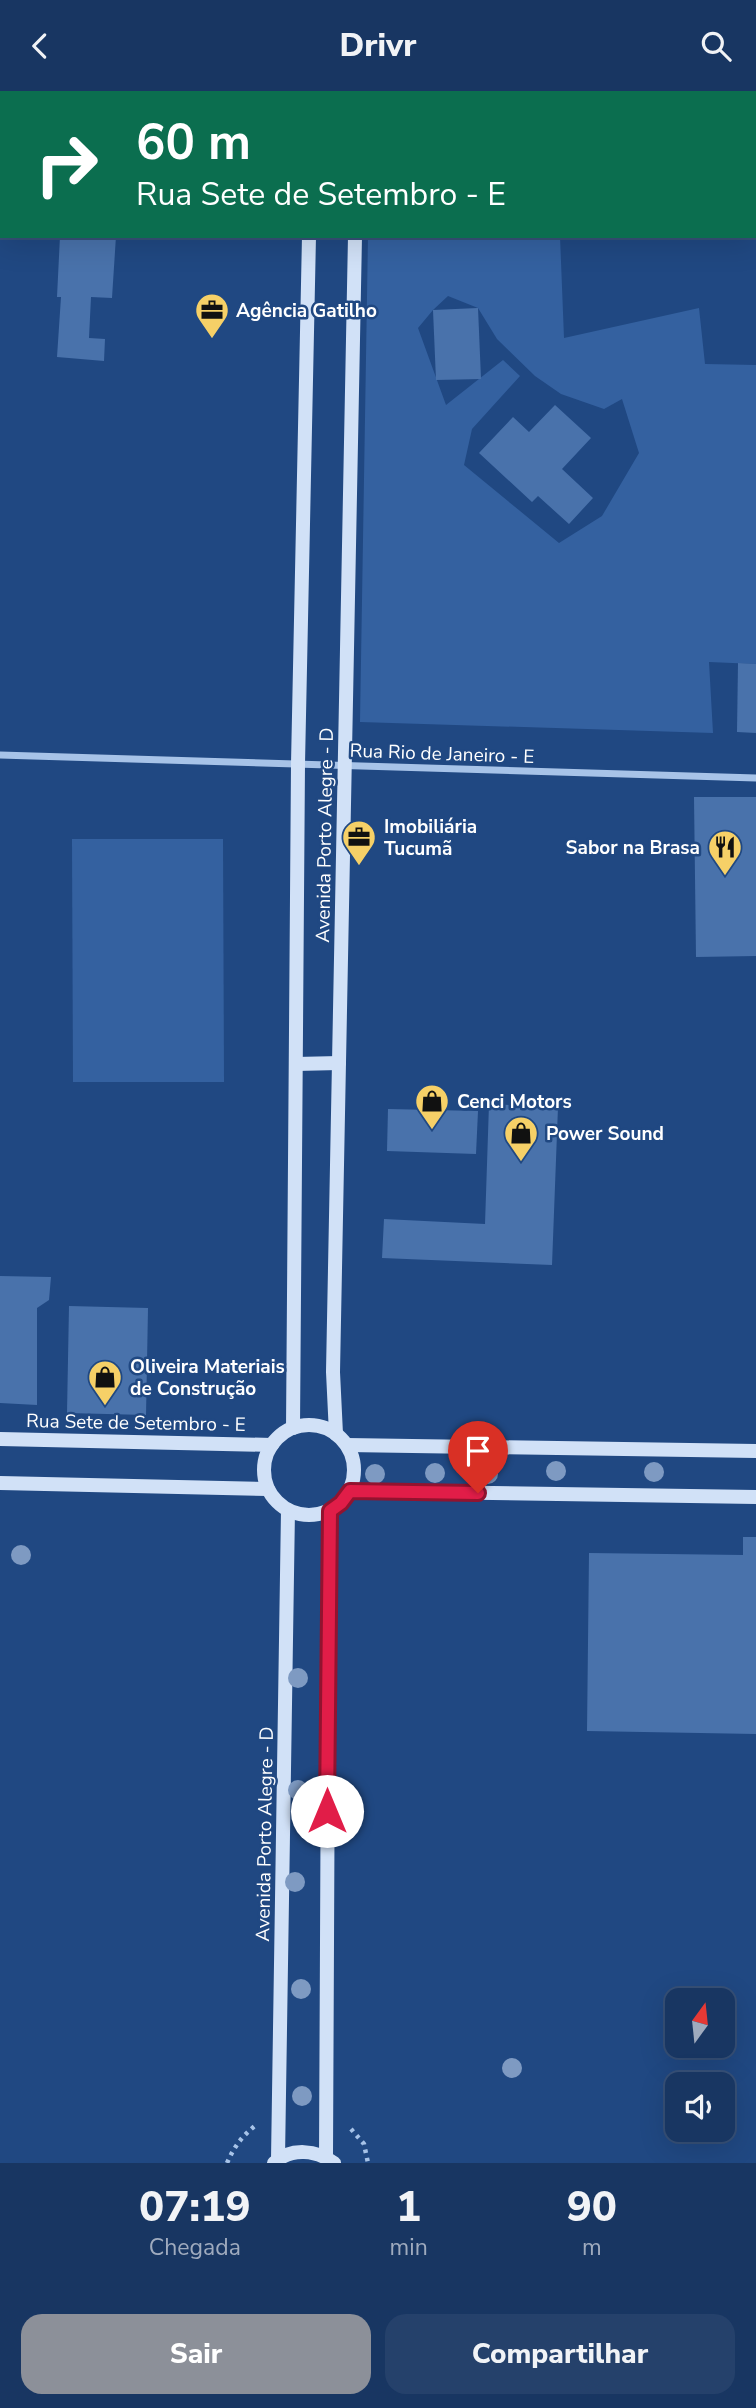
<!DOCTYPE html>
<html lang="pt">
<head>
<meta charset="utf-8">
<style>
	:root { --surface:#183662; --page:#25416b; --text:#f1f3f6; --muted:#9fabbe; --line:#365077; --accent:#8c9099 }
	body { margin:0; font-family:"Nunito Sans",sans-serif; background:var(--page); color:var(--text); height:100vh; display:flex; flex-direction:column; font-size:26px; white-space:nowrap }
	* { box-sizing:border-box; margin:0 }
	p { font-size:23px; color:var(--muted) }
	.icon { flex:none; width:38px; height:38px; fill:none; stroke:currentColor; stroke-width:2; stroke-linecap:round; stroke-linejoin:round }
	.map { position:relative; height:2072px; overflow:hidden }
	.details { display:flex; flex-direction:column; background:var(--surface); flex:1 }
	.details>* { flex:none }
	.guide { position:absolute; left:0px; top:0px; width:756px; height:147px; box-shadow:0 7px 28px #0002,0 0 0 2px var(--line); background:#0b6e4f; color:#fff; overflow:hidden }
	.needle { width:46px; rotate:15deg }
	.controls { position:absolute; left:665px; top:1897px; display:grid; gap:14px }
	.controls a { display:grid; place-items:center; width:70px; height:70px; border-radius:14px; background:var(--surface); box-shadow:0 7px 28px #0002,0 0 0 2px var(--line); font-size:35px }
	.pin { position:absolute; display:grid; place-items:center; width:60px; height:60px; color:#fff; margin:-72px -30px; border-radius:50% 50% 50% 0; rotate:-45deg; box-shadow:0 0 7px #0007 }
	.pin .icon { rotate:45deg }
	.me { position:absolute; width:77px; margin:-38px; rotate:0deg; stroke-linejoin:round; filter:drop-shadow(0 0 5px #0008) }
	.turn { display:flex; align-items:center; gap:24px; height:147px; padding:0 21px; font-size:32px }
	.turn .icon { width:91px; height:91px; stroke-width:2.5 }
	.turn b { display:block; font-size:49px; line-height:60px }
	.eta { display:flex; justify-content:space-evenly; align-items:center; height:119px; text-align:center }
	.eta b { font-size:42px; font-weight:800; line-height:49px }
	.cta { display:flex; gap:14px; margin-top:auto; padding:14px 21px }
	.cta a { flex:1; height:80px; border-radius:21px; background:var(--accent); color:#fff; font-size:28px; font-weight:800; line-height:80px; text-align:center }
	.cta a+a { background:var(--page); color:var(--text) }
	header { display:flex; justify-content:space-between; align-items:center; height:91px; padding:0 21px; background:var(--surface); font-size:32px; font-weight:800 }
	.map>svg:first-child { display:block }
	.green { fill:#3461a0; fill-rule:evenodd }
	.building { fill:#4972ab }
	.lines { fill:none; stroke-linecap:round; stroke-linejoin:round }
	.path { stroke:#a7c3e8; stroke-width:4.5; stroke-dasharray:3.5 5; stroke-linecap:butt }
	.street { stroke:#a7c3e8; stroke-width:7 }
	.secondary { stroke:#d1e1f7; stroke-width:14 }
	.tree { fill:#7e9ac2 }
	.route-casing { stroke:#92132f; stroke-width:18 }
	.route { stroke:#e11d48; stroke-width:12 }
	.labels { text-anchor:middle; stroke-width:5; stroke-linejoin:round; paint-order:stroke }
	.poi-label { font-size:19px; font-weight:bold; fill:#fff; stroke:#204882; text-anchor:start }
	.street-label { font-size:19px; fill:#fff; stroke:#204882 }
</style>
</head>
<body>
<header><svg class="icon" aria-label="back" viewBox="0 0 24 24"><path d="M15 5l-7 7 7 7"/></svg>Drivr<svg class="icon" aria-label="search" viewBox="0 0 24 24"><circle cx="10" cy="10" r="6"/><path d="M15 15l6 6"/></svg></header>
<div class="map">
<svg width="756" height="2072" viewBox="0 0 756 2072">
	<rect width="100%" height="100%" fill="#204882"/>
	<g class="green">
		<path d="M368,145h192l4,102 135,-30 6,56 51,1v299l-47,-2 4,71 -353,-11zM448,205l30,12 19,31 38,37 26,18 43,15 18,-10 17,54 -37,63 -43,27 -95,-78 8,-36 48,-53 -17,-16 -57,45 -28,-77 15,-18z"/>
		<polygon points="72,748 223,748 224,991 73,991"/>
	</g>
	<g class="building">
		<polygon points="60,145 116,145 112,207 91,206 89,247 105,248 104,270 57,266 61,206 57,206"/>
		<polygon points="478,217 481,288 436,289 433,219"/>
		<polygon points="555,314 591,347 562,378 593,407 569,433 538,405 532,411 479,362 513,326 529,341"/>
		<polygon points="738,572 756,573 756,642 737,641"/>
		<polygon points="694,706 756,706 756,865 696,866"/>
		<polygon points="489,1013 558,1016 552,1174 382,1167 384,1128 485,1133"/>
		<polygon points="388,1018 478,1020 476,1063 387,1060"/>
		<polygon points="0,1185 51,1186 49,1209 37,1217 37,1314 0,1312"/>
		<polygon points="69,1215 148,1217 146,1324 67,1322"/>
		<polygon points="743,1446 756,1446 756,1643 587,1640 589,1462 743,1464"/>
	</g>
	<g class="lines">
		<g class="path">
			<polyline points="351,2038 364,2053 368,2072"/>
			<path d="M227,2072c7,-16 15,-27 29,-38"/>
		</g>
		<g class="street">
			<polyline points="0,82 2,82"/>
			<polyline points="754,94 756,94"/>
			<polyline points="0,664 756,687"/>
		</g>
		<g class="secondary">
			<polyline points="312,2 312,0"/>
			<polyline points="358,2 358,0"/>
			<polyline points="296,973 339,972"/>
			<circle cx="309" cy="1379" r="45"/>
			<polyline points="293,1337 298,673 309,145"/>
			<polyline points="336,1343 333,1281 355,145"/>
			<polyline points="0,1348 272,1354"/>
			<polyline points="347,1354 756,1360"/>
			<polyline points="0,1392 268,1398"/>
			<polyline points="350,1400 756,1406"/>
			<polyline points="326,2066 329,1420"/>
			<polyline points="278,2068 288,1419"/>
			<path d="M274,2072c17,-16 43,-13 60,0"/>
		</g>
	</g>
	<g class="tree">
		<circle cx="556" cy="1380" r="10"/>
		<circle cx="654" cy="1381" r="10"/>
		<circle cx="435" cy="1382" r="10"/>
		<circle cx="375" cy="1383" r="10"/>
		<circle cx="488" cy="1383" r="10"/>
		<circle cx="21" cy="1464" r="10"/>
		<circle cx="298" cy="1587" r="10"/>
		<circle cx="298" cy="1699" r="10"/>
		<circle cx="295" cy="1791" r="10"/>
		<circle cx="301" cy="1898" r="10"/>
		<circle cx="512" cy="1977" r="10"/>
		<circle cx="302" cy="2005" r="10"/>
	</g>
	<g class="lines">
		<g class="route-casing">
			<polyline id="route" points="327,1720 330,1420 341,1412 350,1400 478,1402"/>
		</g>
		<use href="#route" class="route"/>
	</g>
	<defs>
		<g id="office-pin" transform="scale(1.75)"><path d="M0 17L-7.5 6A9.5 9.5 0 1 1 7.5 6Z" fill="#f6d067" stroke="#204882"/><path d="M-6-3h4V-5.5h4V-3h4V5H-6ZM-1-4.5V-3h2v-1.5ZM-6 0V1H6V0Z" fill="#111"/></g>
		<g id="restaurant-pin" transform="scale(1.75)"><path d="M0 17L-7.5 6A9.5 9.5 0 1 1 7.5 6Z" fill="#f6d067" stroke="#204882"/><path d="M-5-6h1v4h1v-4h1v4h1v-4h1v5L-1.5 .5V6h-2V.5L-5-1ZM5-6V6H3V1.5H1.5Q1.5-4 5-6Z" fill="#111"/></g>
		<g id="shop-pin" transform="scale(1.75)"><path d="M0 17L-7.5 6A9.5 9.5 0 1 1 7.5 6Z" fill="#f6d067" stroke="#204882"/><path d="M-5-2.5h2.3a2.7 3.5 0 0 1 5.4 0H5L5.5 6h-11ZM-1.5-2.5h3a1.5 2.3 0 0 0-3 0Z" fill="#111"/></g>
	</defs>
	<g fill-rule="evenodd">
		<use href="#office-pin" x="212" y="219"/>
		<use href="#office-pin" x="359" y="746"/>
		<use href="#restaurant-pin" x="725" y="756"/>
		<use href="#shop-pin" x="432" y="1010"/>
		<use href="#shop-pin" x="521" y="1042"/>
		<use href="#shop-pin" x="105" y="1286"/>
	</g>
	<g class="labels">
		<g class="poi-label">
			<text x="236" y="226">Agência Gatilho</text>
			<text x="384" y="742">Imobiliária<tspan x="384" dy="22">Tucumã</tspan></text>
			<text x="700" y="763" text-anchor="end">Sabor na Brasa</text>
			<text x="457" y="1017">Cenci Motors</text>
			<text x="546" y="1049">Power Sound</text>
			<text x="130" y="1282">Oliveira Materiais<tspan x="130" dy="22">de Construção</tspan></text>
		</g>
		<g class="street-label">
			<text transform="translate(442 662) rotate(2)" y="7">Rua Rio de Janeiro - E</text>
			<text transform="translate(324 744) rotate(-89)" y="7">Avenida Porto Alegre - D</text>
			<text transform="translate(136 1331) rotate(1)" y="7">Rua Sete de Setembro - E</text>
			<text transform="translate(264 1743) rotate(-89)" y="7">Avenida Porto Alegre - D</text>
		</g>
	</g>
</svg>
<div class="controls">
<a><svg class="needle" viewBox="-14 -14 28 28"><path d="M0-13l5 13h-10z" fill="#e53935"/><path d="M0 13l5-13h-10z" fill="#9fabbe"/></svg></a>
<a><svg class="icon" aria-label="sound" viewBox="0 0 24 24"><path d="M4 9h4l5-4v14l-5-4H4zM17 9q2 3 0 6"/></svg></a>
</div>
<div class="pin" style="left:478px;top:1402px;background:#d93025"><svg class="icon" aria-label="arrive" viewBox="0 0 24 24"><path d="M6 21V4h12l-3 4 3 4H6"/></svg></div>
<svg class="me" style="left:327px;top:1720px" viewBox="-20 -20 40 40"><circle r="19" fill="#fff"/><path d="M0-13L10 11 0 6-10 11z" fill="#e11d48"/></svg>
<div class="guide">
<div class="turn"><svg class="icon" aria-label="right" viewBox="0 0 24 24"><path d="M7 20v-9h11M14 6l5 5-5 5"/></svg><div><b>60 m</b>Rua Sete de Setembro - E</div></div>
</div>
</div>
<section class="details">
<div class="eta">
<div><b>07:19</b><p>Chegada</p></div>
<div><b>1</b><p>min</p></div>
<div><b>90</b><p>m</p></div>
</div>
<div class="cta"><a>Sair</a><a>Compartilhar</a></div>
</section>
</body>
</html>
